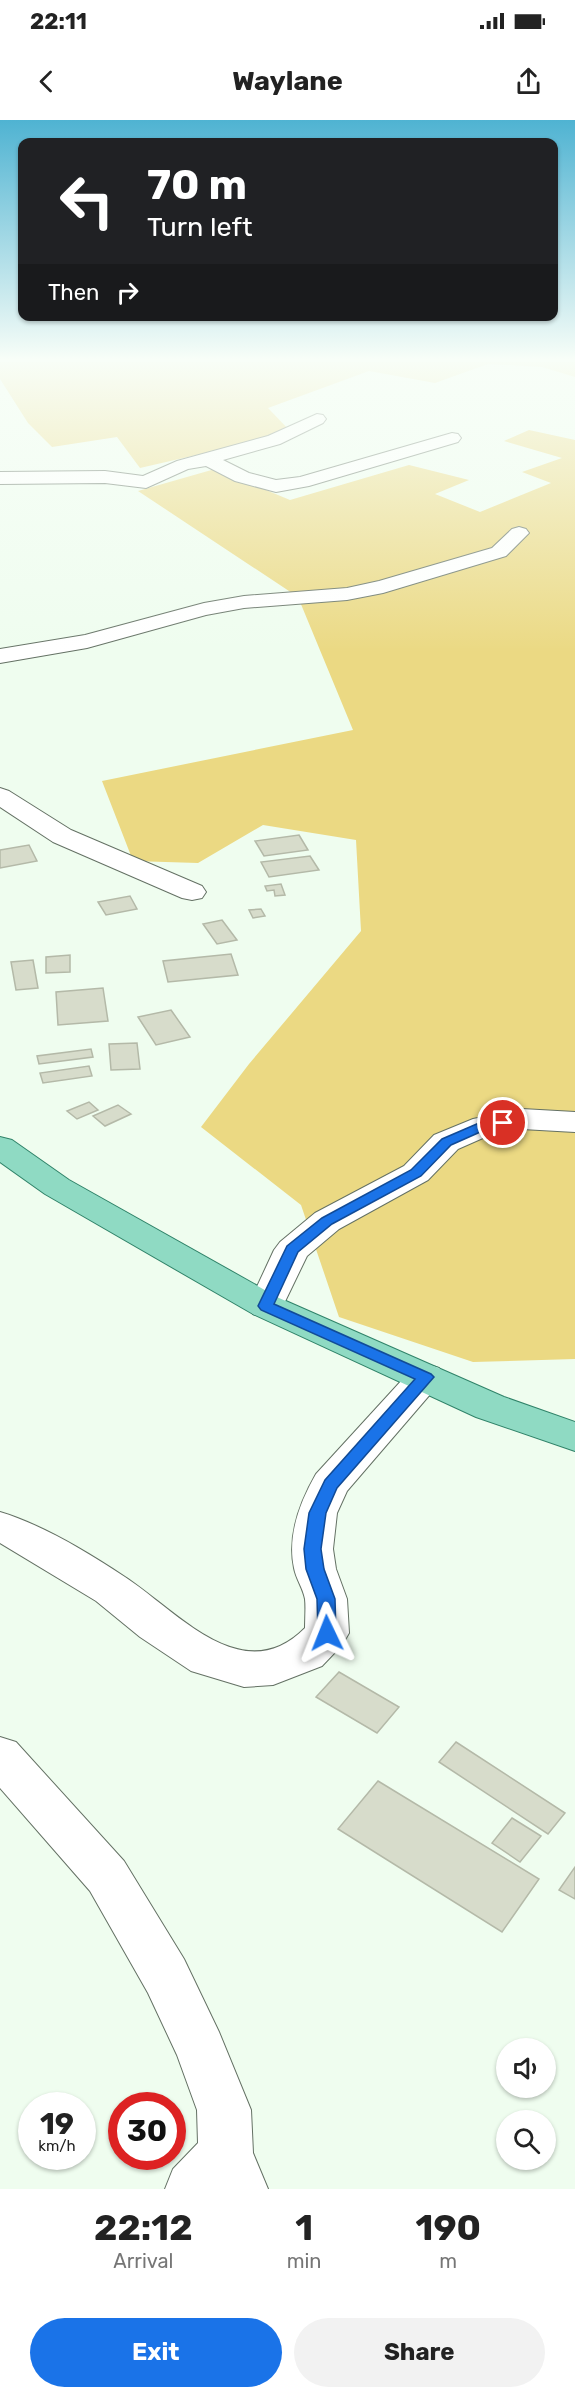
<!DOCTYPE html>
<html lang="en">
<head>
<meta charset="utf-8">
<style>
	:root { --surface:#fff; --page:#f2f2f2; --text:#222; --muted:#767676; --accent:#1a73e8 }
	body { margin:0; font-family:Rubik,sans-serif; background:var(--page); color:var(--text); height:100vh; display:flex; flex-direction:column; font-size:22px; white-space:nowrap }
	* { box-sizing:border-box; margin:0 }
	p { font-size:20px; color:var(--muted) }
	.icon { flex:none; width:33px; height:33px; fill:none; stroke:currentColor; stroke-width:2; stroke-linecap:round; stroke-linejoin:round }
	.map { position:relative; height:2069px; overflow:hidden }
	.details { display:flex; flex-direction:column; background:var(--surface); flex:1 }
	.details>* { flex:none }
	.guide { position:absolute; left:18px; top:18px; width:540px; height:183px; border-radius:12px; box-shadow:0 2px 4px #0004; background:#202124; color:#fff; overflow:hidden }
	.tools { position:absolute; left:496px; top:1918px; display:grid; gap:12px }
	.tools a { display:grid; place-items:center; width:60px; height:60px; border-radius:50%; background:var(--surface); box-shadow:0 2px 4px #0004; font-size:30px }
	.speed { position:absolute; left:18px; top:1972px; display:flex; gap:12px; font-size:30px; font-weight:700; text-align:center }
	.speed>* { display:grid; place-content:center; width:78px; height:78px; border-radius:50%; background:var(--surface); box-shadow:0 2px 4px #0004; line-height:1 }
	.speed small { font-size:15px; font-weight:400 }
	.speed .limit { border:9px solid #d22; background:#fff; color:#111 }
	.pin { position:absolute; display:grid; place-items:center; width:51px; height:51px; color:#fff; margin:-26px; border:3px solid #fff; border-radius:50%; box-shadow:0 2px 6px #0007 }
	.me { position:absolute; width:66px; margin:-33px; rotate:358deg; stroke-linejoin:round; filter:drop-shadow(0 0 4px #0008) }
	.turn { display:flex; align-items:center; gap:21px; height:126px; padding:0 30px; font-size:27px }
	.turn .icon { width:78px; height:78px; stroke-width:2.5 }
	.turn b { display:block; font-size:42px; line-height:51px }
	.then { display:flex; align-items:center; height:57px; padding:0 30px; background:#0003; gap:12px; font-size:22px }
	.eta { display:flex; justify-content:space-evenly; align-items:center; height:102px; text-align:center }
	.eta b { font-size:36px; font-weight:700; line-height:42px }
	.button { display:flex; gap:12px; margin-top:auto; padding:12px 30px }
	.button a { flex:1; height:69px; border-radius:36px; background:var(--accent); color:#fff; font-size:24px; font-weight:700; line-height:69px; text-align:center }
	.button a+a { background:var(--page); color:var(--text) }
	.status { display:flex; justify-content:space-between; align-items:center; height:42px; padding:0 30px; background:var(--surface); direction:ltr }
	.status svg { height:16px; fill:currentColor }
	header { display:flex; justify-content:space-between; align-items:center; height:78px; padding:0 30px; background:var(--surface); font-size:27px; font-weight:700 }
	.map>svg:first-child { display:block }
	.green { fill:#ebd983 }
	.building { fill:#d7dccb; stroke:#b4b9a8; stroke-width:1.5 }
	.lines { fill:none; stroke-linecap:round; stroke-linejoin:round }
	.minor-casing { stroke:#647164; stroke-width:2 }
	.primary-casing { stroke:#308369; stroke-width:2 }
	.minor { fill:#fff; fill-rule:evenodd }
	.primary { fill:#8fdac3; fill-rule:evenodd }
	.route { fill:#1a73e8; stroke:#114b97; stroke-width:1.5 }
</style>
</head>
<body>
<div class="status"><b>22:11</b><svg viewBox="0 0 49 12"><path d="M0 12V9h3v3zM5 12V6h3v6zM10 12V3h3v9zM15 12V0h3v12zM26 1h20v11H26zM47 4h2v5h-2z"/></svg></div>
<header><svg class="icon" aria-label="back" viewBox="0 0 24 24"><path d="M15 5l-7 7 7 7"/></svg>Waylane<svg class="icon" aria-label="share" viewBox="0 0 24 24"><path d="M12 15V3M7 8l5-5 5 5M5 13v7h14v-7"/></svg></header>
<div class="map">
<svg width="575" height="2069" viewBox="0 0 575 2069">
	<rect width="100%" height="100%" fill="#effdef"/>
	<g class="green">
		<polygon points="0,242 575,242 575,257 542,247 488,244 435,263 369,251 268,288 292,313 140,348 117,317 52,327 28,303 0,259"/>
		<polygon points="529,310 575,320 575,1239 473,1242 339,1197 301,1085 201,1007 249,944 361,811 356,720 263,705 198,743 133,741 102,661 353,610 298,477 138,371 215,349 290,380 409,345 469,360 435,374 480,392 551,363 522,352 562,338 504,321"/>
	</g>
	<g class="building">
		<polygon points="299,715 308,730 264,736 255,721"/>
		<polygon points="29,725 37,741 0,748 0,730"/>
		<polygon points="310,736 319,750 269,757 261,742"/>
		<polygon points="281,764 285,775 275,776 274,770 267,771 265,766"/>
		<polygon points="130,776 137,789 106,795 98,782"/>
		<polygon points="261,789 265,796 253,798 249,790"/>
		<polygon points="222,800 237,820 217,824 203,804"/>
		<polygon points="231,834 238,855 168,862 163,841"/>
		<polygon points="70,835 70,852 46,853 46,837"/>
		<polygon points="33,840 38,868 16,870 11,842"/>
		<polygon points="103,868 108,901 58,905 56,872"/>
		<polygon points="171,890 190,917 156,925 138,897"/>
		<polygon points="137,923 140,949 111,950 109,924"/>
		<polygon points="91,929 93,937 39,944 37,936"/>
		<polygon points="89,946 92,956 43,963 40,953"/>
		<polygon points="89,982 98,990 77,999 67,991"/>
		<polygon points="118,985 131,994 105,1006 93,996"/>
		<polygon points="339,1552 399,1587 377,1613 316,1577"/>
		<polygon points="456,1622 565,1693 548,1714 439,1642"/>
		<polygon points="378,1661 539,1759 502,1812 338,1709"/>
		<polygon points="512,1698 541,1716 520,1742 492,1723"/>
		<polygon points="575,1747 575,1779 559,1770"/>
	</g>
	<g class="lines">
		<g class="minor-casing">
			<g id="minor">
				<polygon points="317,294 323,295 326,299 323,303 280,324 223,340 249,353 276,360 300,357 452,313 458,314 461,318 458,322 309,366 276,372 235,361 206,346 188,349 146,368 105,363 0,364 0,352 105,351 143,356 177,341 268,316"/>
				<polygon points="519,407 526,409 529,413 506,436 383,473 347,480 244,488 206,495 87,528 0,543 0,529 85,515 204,483 244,476 347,468 379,461 492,428 512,409"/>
				<polygon points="0,668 9,671 71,710 202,766 206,772 202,778 192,780 182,778 53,722 0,687"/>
				<polygon points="522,989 575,992 575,1012 522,1009 492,1014 458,1029 428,1060 339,1109 307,1136 279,1194 266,1198 253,1194 248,1186 274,1130 280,1122 315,1093 404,1046 434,1015 473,999"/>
				<path d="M426,1244l13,4 6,9 -98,114 -10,22 -4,36 3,20 11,30 2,34 -7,12 -20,21 -49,19 -29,2 -53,-16 -51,-34 -44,-36 -96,-58v-31c41,12 89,41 125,65 52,34 118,114 180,51 0,-10 1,-20 0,-29 -2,-11 -9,-20 -11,-31 -7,-33 6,-66 22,-94l97,-106z"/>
				<polygon points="0,1617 16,1622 124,1741 184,1839 219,1912 251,1990 253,2033 268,2069 165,2069 173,2049 198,2023 197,1990 177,1935 148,1873 90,1771 0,1668"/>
			</g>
		</g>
		<g class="primary-casing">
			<polygon id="primary" points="0,1017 12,1020 69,1060 279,1178 504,1277 575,1302 575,1331 476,1297 253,1194 45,1074 0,1042"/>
		</g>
		<use href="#minor" class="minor"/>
		<use href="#primary" class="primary"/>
	</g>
	<linearGradient id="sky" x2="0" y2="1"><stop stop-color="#4fb3d2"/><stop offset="0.45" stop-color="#f8fef8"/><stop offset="1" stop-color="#f8fef8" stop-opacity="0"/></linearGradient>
	<rect width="575" height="532" fill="url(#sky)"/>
	<polygon class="route" points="503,999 508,1000 509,1003 508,1005 487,1009 451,1025 421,1056 332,1104 298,1132 274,1184 431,1254 434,1257 337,1368 326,1393 321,1429 324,1449 335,1479 336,1513 333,1518 327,1520 321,1518 318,1513 317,1479 306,1449 304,1429 309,1393 325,1360 415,1259 261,1190 258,1186 287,1126 322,1098 411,1050 442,1019 479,1003"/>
</svg>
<div class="tools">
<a><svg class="icon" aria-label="sound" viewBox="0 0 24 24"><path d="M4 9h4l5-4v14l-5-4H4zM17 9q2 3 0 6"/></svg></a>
<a><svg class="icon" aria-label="search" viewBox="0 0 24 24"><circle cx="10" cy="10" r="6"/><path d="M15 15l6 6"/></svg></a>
</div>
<div class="speed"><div>19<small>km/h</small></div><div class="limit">30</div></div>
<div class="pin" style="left:503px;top:1003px;background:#d93025"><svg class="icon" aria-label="arrive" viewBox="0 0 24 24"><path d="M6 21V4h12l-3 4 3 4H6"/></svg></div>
<svg class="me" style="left:327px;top:1513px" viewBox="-20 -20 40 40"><path d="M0-17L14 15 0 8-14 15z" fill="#1a73e8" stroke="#fff" stroke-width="4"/></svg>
<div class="guide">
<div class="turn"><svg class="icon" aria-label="left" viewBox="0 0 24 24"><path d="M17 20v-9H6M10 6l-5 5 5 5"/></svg><div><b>70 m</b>Turn left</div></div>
<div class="then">Then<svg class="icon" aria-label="right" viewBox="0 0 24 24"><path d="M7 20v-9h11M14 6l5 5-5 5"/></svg></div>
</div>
</div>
<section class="details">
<div class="eta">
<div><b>22:12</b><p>Arrival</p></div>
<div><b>1</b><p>min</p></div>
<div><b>190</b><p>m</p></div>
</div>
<div class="button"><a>Exit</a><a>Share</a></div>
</section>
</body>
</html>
